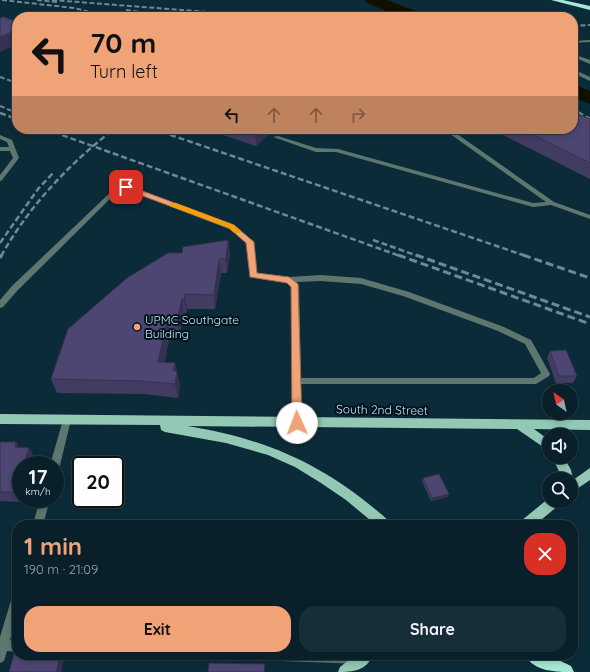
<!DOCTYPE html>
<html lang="en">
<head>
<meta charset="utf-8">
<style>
	:root { --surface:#09202b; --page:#172d37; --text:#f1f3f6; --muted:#99a3a9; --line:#293e47; --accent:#efa377 }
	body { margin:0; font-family:Quicksand,sans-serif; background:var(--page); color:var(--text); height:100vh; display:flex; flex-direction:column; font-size:15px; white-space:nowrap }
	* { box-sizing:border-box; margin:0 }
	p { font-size:13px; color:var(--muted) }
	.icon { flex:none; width:22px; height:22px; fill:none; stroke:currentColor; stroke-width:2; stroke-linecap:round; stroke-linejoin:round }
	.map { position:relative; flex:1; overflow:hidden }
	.panel { position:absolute; left:12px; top:520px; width:566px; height:140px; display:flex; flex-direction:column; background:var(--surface); border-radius:16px; box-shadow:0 2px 6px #0003,0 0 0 1px var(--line) }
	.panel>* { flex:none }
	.banner { position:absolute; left:12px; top:12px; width:566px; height:122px; border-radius:16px; box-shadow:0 2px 6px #0003,0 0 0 1px var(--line); background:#efa377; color:#111; overflow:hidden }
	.needle { width:26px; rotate:326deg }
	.tools { position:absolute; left:542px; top:384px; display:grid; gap:8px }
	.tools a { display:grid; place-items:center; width:36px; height:36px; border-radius:50%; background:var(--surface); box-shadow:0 2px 6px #0003,0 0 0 1px var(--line); font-size:20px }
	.speed { position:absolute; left:12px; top:456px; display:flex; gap:8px; font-size:20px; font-weight:700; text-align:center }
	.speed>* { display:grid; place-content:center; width:52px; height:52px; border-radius:50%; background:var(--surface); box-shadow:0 2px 6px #0003,0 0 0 1px var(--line); line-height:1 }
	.speed small { font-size:10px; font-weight:400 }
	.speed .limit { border:2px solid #111; border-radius:6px; background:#fff; color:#111 }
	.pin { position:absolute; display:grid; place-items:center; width:34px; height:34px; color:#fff; margin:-17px; border-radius:8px; box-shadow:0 2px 6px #0006 }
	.me { position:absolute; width:44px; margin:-22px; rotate:358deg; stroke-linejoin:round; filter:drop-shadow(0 0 3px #0008) }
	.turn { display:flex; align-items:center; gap:14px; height:84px; padding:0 12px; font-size:18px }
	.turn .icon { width:52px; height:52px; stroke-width:2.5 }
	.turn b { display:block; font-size:28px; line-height:34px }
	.lanes { display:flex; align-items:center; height:38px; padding:0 12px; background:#0003; justify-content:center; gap:20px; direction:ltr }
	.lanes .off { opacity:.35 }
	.round { display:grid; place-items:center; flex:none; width:42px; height:42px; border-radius:16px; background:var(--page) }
	.head { display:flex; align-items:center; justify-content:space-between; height:68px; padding:0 12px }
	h1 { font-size:24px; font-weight:700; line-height:30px; color:var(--accent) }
	.button { display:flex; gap:8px; margin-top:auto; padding:8px 12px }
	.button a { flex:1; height:46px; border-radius:16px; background:var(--accent); color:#111; font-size:16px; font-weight:700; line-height:46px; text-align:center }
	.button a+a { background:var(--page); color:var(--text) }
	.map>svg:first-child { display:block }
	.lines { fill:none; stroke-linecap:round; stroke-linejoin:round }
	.river { fill:#101000; fill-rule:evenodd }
	.lane { fill:#5e776e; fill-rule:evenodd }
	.street { fill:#5e776e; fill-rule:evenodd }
	.primary { fill:#93c8b5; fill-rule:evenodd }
	.highway { fill:#a7e8d2; fill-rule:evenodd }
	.rail-far2 { stroke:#6b8997; stroke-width:2; stroke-dasharray:5 2.5; stroke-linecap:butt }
	.rail-far1 { stroke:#6b8997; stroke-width:2.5; stroke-dasharray:6 3; stroke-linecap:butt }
	.rail { stroke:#6b8997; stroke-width:3; stroke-dasharray:8 4; stroke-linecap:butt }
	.wall { fill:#423c62 }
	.shaded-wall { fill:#363150 }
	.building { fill:#4d4672; stroke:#363150 }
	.route { fill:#efa377; stroke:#9b6a4d }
	.slow { fill:#f59e0b }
	.poi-dot { fill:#efa377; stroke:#00131d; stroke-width:1.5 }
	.labels { text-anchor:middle; stroke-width:4; stroke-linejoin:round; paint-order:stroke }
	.poi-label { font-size:12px; fill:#c7e4f3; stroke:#00131d; text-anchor:start }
	.street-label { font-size:12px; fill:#c7e4f3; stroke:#00131d }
</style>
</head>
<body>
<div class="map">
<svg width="590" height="672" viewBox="0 0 590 672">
	<rect width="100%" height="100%" fill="#0c2b39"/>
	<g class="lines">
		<g class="river">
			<polygon points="365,0 387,0 421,13 423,17 401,17 367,3"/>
			<polygon points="573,84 590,91 590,104 573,97"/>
		</g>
		<g class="lane">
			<polygon points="590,40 590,42 573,43 573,41"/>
			<polygon points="573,54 590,60 590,64 573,57"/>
			<polygon points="573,69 590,77 590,81 573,73"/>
			<polygon points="319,129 325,129 321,134 319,135 316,133"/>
			<polygon points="443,129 450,129 554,202 590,215 590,219 551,205 533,207 336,152 316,152 273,137 278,136 316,148 338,149 533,203 546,202"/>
			<polygon points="0,135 12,140 19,158 2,180 0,181 0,175 13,158 10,151 0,151 0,147 9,147 7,142 0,139"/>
			<path d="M126,185l107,40 20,17 3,31 33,4 32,-2 40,3 48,14 95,35 27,13 19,34 -1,2 -13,8h-235v39l-1,3 -3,1 -3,-1 -1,-3 -2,-136 -4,-5 -37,-5 -3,-34 -18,-14 -104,-40 -6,1 -101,100 -15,17 -3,1v-8l12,-14 103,-98zM321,281l40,3 42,12 95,35 27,13 16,29 -7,5h-233l-2,-92 -3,-4z"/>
		</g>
		<g class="street">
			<polygon points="67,416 70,417 71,420 60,465 58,468 55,469 55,465 50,465 63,420 64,417"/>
			<polygon points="40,499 50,499 43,525 33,525"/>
			<polygon points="17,592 17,616 10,640 17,640 17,652 7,651 4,661 0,663 0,637 12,597 13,593"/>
			<polygon points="274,655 366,655 368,658 366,662 362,664 280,661 276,659"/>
		</g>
		<g class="primary">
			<path d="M0,414l590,6v10l-56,-1 15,11v11l-32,-22 -330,-3c82,13 140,40 202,95l2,4h-15l-30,-25 -25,-17 -26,-16 -27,-12 -42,-12 -61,-11 -4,-2 -1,-5 -160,-1z"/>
			<polygon points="552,457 564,457 571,470 573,480 590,468 590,480 571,493 571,479 561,479 559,471"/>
			<polygon points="549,498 549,501 561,501 559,505 535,525 519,525 521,521"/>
			<path d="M355,655h18c-7,16 -20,17 -35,17l2,-5z"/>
		</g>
		<g class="highway">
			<polygon points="551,0 563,0 590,6 590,10"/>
			<path d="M525,655h23l23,11 3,6c-18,0 -40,0 -49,-17z"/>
		</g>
		<g class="rail-far2">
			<polyline points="2,0 74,8 110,17"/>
			<polyline points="37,0 58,2"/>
			<polyline points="52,0 273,17"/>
			<polyline points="126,10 177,17"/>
			<polyline points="267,14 309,17"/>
			<polyline points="573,26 590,25"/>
			<polyline points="0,77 17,83"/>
			<polyline points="0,106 17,113"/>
			<polyline points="573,109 579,113"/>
		</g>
		<g class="rail-far1">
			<polyline points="14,112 17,113"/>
			<polyline points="578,112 590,119"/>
			<polyline points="0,113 17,119"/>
			<polyline points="45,129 400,256"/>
			<polyline points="153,129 526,256"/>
			<polyline points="373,240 418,256"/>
			<polyline points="0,243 38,189 54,172"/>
			<path d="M1,256c29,-51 67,-91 113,-127"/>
		</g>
		<g class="rail">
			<polyline points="398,255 590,324"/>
			<polyline points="416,255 590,317"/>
			<polyline points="523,255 590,278"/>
			<polyline points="0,258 2,255"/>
		</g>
	</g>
	<g class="wall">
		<polygon points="590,119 590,179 491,129 573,129"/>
		<polygon points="205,129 275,129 256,146"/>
		<polygon points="228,240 230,254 227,273 221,273 215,309 187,309 186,313 184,313 180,335 170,335 164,362 175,363 180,386 178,398 144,394 57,393 51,379 182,253"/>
		<polygon points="550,351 577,376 573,383 556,383 547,358"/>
		<polygon points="0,442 16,442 19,447 35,458 21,465 21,498 20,502 0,501"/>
		<polygon points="423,478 449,494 447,497 431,501 422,481"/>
	</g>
	<g class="shaded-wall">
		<polygon points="17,30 17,44 0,52 0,37"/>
		<polygon points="259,129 275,129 256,146 255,132"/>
		<polygon points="228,240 230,254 227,273 226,259"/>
		<polygon points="219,259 221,273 215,309 214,295"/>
		<polygon points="185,294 187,309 186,313 184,299"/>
		<polygon points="182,299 184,313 180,335 177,321"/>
		<polygon points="167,320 170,335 162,376 158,362"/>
		<polygon points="175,363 180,386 178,398 175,384 173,370"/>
		<polygon points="16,442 22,452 15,447"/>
		<polygon points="29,448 35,458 32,465 23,465"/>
		<polygon points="21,471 21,498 20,502 14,492"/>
		<polygon points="449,494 447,497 431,501 432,498"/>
		<polygon points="61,655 64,660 61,672 56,672"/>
	</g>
	<g class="building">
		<polygon points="4,17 17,22 17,30 0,37 0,18"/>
		<polygon points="573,112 590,119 590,163 522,129 573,129"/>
		<polygon points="244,129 259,129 255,132"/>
		<polygon points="228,240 226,259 219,259 214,295 185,294 184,299 182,299 177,321 167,320 158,362 175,363 173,370 177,372 175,384 140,381 51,379 68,329 127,278 168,253 182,253 183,247"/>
		<polygon points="566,350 577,376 559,376 550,351"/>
		<polygon points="0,442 16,442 15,447 29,448 23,465 21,465 21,471 14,492 0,492"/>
		<polygon points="439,474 449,494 432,498 423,478"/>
		<polygon points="14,654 17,654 17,655 61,655 56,672 9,672"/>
		<polygon points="209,663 265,664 264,672 208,672"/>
	</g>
	<polygon class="route" points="124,186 129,186 234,225 254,242 257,273 289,277 298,284 302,423 301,426 294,426 292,423 291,287 287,283 250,277 246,243 229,228 124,189"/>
	<polygon class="slow" points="170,203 176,203 234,225 241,232 240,233 235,233 229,228 170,206"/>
	<circle class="poi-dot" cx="137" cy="327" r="4"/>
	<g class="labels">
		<g class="poi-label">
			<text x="145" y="324">UPMC Southgate<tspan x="145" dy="14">Building</tspan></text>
		</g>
		<g class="street-label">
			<text transform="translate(382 410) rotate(1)" y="4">South 2nd Street</text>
		</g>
	</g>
</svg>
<div class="tools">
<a><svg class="needle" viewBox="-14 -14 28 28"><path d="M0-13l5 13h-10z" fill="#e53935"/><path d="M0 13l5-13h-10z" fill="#99a3a9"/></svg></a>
<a><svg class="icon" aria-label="sound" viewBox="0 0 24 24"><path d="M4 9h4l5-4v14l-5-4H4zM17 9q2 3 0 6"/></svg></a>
<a><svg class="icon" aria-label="search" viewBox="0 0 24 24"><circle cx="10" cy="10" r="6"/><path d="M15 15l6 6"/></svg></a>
</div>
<div class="speed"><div>17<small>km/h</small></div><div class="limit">20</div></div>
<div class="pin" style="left:126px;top:187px;background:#d93025"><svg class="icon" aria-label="arrive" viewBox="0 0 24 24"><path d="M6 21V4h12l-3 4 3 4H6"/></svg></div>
<svg class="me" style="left:297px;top:423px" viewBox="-20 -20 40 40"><circle r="19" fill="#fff"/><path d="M0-13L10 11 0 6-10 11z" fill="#efa377"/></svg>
<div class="banner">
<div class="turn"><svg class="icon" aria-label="left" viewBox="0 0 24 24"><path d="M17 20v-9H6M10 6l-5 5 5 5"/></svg><div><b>70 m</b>Turn left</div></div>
<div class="lanes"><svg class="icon" aria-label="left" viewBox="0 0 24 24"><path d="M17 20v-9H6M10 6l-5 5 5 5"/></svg><svg class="icon off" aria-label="ahead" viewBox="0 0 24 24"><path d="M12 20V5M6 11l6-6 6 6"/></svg><svg class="icon off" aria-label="ahead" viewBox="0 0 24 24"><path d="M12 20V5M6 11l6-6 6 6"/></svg><svg class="icon off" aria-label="right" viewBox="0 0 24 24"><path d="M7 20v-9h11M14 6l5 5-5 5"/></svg></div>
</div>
<section class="panel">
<div class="head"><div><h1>1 min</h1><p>190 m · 21:09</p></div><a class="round" style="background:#d93025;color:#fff"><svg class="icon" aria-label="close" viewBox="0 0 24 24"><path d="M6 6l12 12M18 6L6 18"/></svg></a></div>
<div class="button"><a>Exit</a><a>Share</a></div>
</section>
</div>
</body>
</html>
